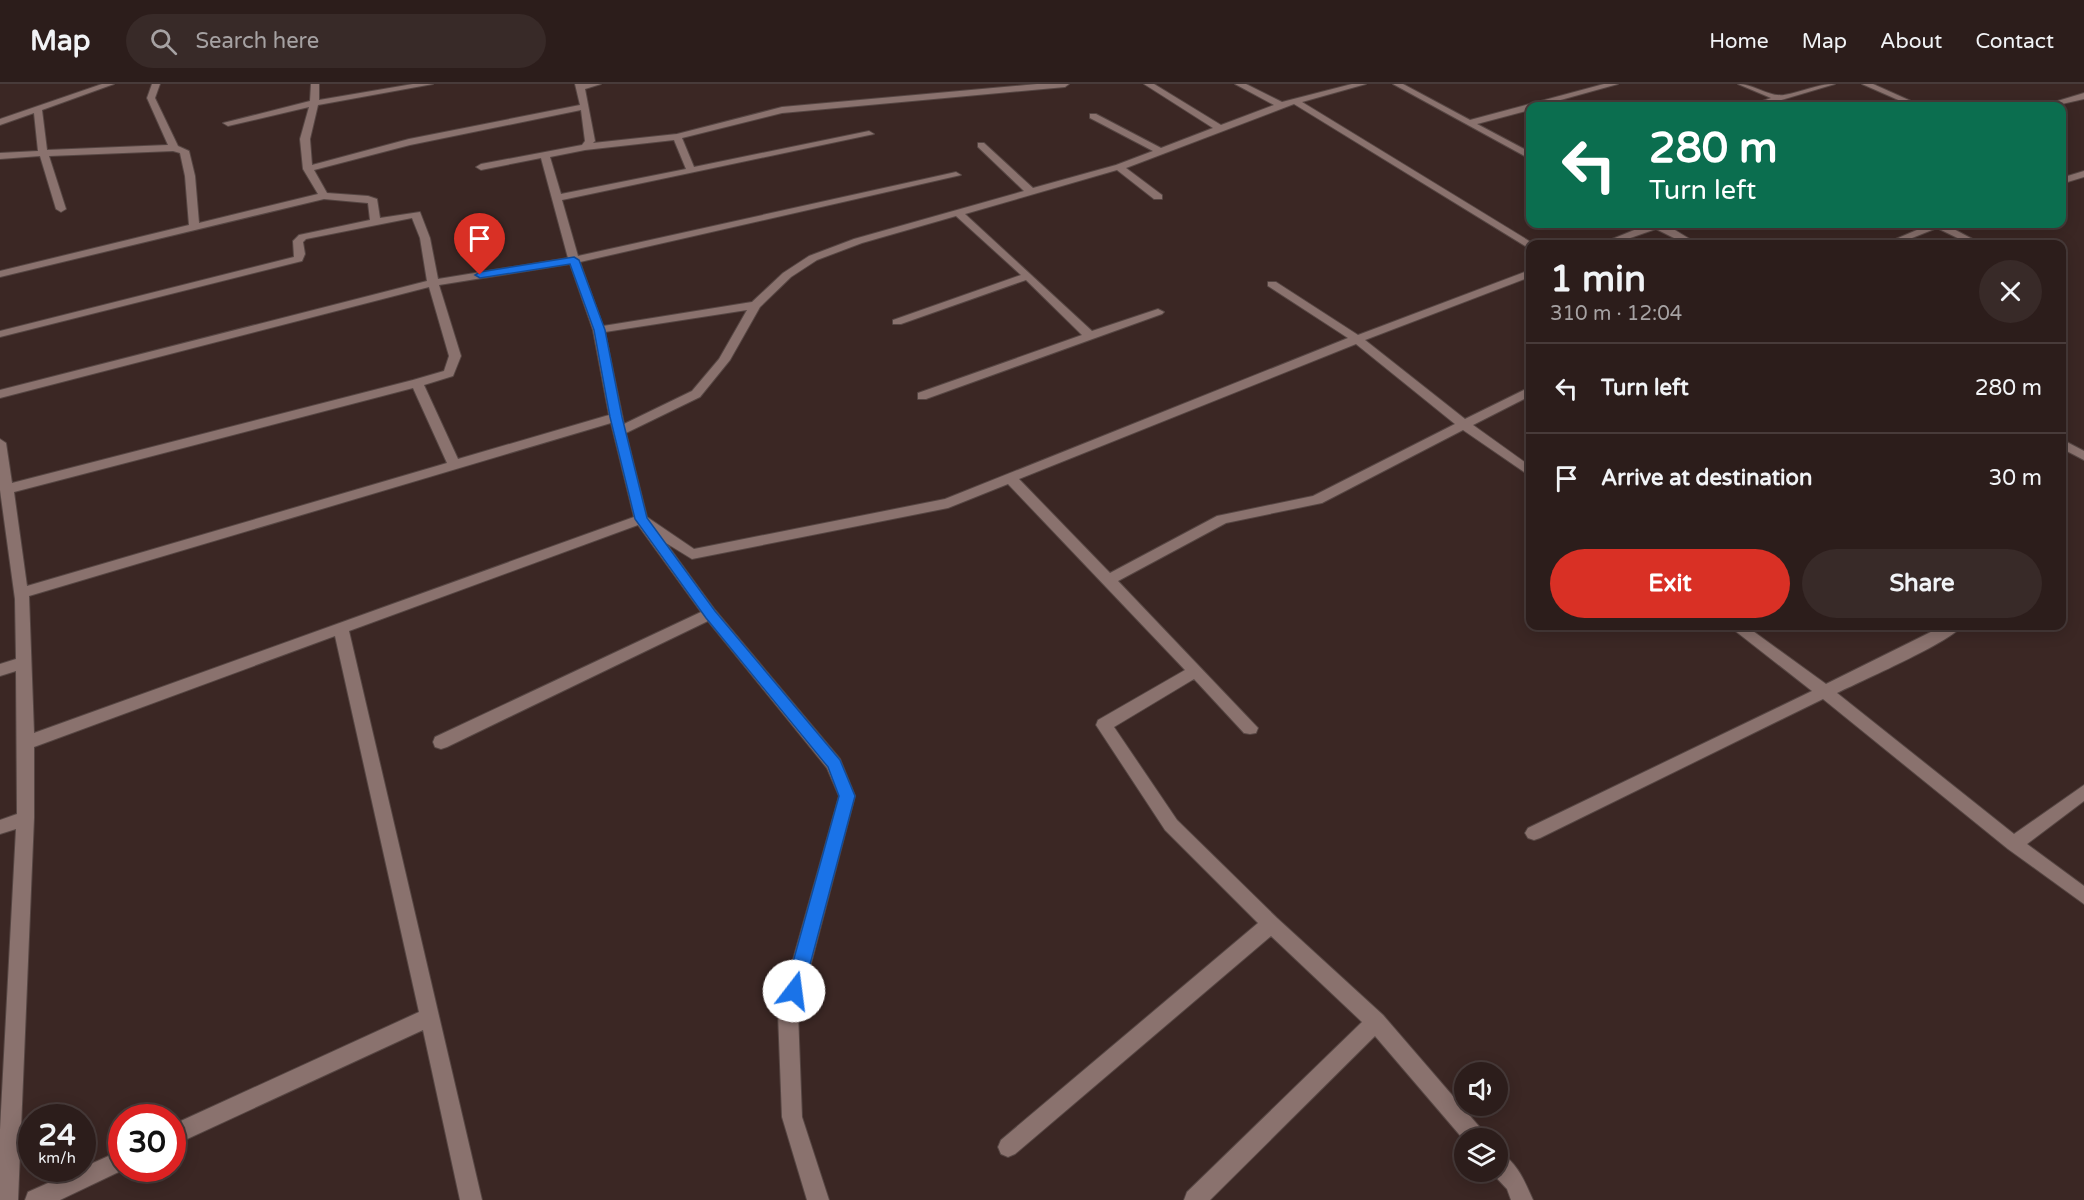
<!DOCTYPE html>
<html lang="en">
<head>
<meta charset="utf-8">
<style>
	:root { --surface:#2c1d1b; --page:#382a28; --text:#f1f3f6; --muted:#a6a2a3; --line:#483b3a; --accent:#d93025 }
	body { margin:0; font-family:"Varela Round",sans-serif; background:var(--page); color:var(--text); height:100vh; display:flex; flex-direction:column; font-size:22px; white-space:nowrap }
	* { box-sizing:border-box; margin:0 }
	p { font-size:20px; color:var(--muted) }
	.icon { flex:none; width:33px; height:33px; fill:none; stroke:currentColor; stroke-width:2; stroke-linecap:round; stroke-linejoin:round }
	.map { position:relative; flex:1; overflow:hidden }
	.sheet { position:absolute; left:1526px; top:156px; width:540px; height:390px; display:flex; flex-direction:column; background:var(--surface); border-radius:12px; box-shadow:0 3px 15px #0003,0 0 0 2px var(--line) }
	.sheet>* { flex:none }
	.banner { position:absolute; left:1526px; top:18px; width:540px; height:126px; border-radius:12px; box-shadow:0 3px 15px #0003,0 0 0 2px var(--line); background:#0b6e4f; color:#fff; overflow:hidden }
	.controls { position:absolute; left:1454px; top:978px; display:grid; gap:12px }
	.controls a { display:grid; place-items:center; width:54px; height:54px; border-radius:50%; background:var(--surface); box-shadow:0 3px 15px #0003,0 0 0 2px var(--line); font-size:30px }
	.speed { position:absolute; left:18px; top:1020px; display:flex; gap:12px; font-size:30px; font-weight:700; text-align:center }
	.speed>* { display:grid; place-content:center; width:78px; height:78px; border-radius:50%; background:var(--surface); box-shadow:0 3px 15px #0003,0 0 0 2px var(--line); line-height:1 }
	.speed small { font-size:15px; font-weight:400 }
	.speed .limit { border:9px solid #d22; background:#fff; color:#111 }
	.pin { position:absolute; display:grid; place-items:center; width:51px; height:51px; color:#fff; margin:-62px -26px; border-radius:50% 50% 50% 0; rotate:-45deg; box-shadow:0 0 6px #0007 }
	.pin .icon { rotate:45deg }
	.me { position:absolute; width:66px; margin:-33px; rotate:15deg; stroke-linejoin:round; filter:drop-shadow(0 0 4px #0008) }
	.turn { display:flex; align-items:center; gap:21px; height:126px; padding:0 24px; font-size:27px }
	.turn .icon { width:78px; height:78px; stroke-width:2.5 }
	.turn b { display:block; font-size:42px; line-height:51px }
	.round { display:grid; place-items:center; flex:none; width:63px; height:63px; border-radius:32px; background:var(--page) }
	.head { display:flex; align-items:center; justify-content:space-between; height:102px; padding:0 24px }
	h1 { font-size:36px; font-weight:700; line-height:45px }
	.button { display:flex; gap:12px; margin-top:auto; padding:12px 24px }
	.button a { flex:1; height:69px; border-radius:36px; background:var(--accent); color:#fff; font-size:24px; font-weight:700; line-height:69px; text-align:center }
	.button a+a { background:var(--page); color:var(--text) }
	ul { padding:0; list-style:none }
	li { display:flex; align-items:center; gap:18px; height:90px; padding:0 24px; border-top:2px solid var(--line) }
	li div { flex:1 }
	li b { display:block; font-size:22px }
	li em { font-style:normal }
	header { display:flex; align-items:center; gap:36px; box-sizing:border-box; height:84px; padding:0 30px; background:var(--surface); border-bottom:2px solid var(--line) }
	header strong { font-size:28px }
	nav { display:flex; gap:33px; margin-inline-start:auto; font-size:21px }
	.search { width:420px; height:54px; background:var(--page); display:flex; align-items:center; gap:15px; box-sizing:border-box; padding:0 21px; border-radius:33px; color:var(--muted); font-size:22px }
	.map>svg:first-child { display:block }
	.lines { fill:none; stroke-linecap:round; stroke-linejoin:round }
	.minor-casing { stroke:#564643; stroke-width:2 }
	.minor { fill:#8a726e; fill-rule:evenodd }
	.route { fill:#1a73e8; stroke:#114b97; stroke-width:1.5 }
</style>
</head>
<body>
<header>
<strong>Map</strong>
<div class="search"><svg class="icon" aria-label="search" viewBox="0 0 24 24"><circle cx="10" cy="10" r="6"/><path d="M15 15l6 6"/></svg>Search here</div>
<nav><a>Home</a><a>Map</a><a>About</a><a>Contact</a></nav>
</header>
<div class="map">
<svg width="2084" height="1116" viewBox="0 0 2084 1116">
	<rect width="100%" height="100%" fill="#3b2724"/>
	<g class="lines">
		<g class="minor-casing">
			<g id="minor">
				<path d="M102,0h12l-72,26 5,40 121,-5 -21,-47 5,-14h8l-5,14 23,48 11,5 6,25 4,47 119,-29 -15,-25 -3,-30 9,-32 -81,19 -5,-3 87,-22 1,-17h8v16l94,-16h20l-115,21 -8,34 2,26 97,-26 171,-34 -5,-21h26l-16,5 10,52 -2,2 84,-9 105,-27 255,-23h32l-4,3 -283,26 -100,25 12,29 175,-36 5,3 -312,66 16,56 378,-84 5,3 -381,87 23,64 149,-24 31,-29 26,-17 45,-17 170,-48 -46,-44v-4h6l49,45 83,-23 37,-14 -63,-33v-4h6l65,34 52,-20 -69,-44h10l67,41 53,-20 -39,-21h11l36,18 70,-18h14l-64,18 232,142h-4v5l-236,-145 -168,64 36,27v4h-8l-37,-29 -152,44 127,117 66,-22 6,3 -2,2 -236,85h-8v-6l164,-58 -56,-55 -125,44h-8v-4l128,-45 -65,-59 -94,27 -45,17 -26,17 -31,30 -30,53 -30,37 -74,36 21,84 47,32 251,-50 403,-161 -80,-52v-4h8l82,53 172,-65v7l-165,63 100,79 65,-32v9l-57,29 57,41v10l-67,-46 -141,73 -96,20 -108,58 140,147 -2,5 -6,1 -6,-1 -50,-54 -80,48 63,93 100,98 106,97 100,116 3,7 -22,2 -89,-104 -165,164h-26l3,-8 175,-170 -91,-86 -256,218 -7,3 -7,-3 -3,-7 3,-7 257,-217 -93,-93 -69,-105 2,-5 87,-50 -177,-186 -60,24 -256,51 -26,-16 49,67 125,149 15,37 -57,217 4,104 27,83h-22l-25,-83 -4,-104 61,-217 -12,-28 -119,-147 -261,126 -6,2 -6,-2 -2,-5 2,-5 266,-125 -63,-87 -289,106 133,569h-22l-37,-170 -251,116v-21l247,-113 -84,-376 -301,111v71l-16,382h-18v-70l16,-301 -16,5v-14l17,-6 -1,-143 -16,5v-12l16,-5 -1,-60 -15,-109v-51l6,4 6,40 401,-103 31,-9 5,-15 -20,-69 -429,111v-8l427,-109 -7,-43 -8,-20 -106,21 -3,3 2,12 -3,7 -302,76v-6l294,-74 -1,-16 6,-6 71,-15 -2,-17 -44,-4 -324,78v-6l189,-46 -4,-49 -5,-23 -7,-2 -124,5 17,53 -5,3 -5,-3 -16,-53 -40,3v-6l38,-2 -4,-38 -34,12v-6zM581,26l4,31 -3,4 -101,19 -5,3 5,3 60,-12 27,100 -130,21 -8,-41 -10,-26 -40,6 -3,-19 -9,-3 -41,-3 -13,-23 96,-25zM674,56l12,29 -125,25 -11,-37 35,-7zM570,180l23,66 16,85 -151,44 -34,-74 29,-9 8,-20 -22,-71zM747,226l-28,49 -27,32 -68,33 -19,-92zM1356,260l99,80 -142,72 -96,20 -107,57 -91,-94zM413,304l34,75 -420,123 -13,-94zM611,339l23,94 -600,216 -5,-137z"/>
				<polygon points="1393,0 1403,0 1470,36 1604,0 1618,0 1539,22 1530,22 1530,26 1477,40 1530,68 1530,75"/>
				<path d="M1738,0c16,0 30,13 46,11 18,-3 33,-11 51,-11l-74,22h-12l22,-8z"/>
				<polygon points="1862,0 1873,0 1922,22 1912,22"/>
				<polygon points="2084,9 2084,15 2053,22 2041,22"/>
				<polygon points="2084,87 2084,93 2061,100 2061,94"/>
				<polygon points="1649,140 1665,140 1698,160 1686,160 1656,145 1613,160 1600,160"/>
				<polygon points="1931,140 1944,140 1982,160 1970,160 1937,144 1897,160 1884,160"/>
				<polygon points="2061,355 2084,367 2084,376 2061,364"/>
				<path d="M1729,542h17l80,58 117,-58h18c-6,14 -104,57 -124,67l177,141 70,-49v16l-57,43 57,42v18l-76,-55 -185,-150 -283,139 -6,2 -6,-2 -3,-5 3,-5 284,-137z"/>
				<polygon points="122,1066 122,1084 127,1084 60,1116 25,1116 28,1108"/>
				<path d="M1497,1068c19,7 28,30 36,48h-22l-4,-11 -16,-17h6z"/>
			</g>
		</g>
		<use href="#minor" class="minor"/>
	</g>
	<polygon class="route" points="574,173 579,176 605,246 622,333 647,434 715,527 840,676 855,712 803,907 800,913 794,915 788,913 785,907 839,712 828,683 706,534 635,435 610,333 594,246 570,180 480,194 475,191 480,188"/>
</svg>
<div class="controls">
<a><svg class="icon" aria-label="sound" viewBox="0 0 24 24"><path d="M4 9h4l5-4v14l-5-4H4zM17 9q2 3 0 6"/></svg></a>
<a><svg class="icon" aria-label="layers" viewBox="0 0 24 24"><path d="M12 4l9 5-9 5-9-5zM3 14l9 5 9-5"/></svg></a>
</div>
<div class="speed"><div>24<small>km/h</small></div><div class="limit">30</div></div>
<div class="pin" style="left:480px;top:191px;background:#d93025"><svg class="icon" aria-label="arrive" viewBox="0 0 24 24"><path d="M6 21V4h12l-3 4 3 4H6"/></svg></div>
<svg class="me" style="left:794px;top:907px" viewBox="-20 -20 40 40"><circle r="19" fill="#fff"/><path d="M0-13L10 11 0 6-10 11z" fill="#1a73e8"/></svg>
<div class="banner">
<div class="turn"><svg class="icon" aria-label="left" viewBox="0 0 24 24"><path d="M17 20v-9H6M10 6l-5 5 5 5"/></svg><div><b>280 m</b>Turn left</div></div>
</div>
<section class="sheet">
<div class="head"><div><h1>1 min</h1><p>310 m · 12:04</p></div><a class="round"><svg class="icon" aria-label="close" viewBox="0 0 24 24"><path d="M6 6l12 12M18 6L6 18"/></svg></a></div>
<ul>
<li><svg class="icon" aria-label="left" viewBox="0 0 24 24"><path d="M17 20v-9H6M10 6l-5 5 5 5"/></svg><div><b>Turn left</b></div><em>280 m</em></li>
<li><svg class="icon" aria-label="arrive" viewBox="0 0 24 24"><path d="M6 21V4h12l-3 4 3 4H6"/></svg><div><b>Arrive at destination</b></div><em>30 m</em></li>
</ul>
<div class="button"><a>Exit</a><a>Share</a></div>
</section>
</div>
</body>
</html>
